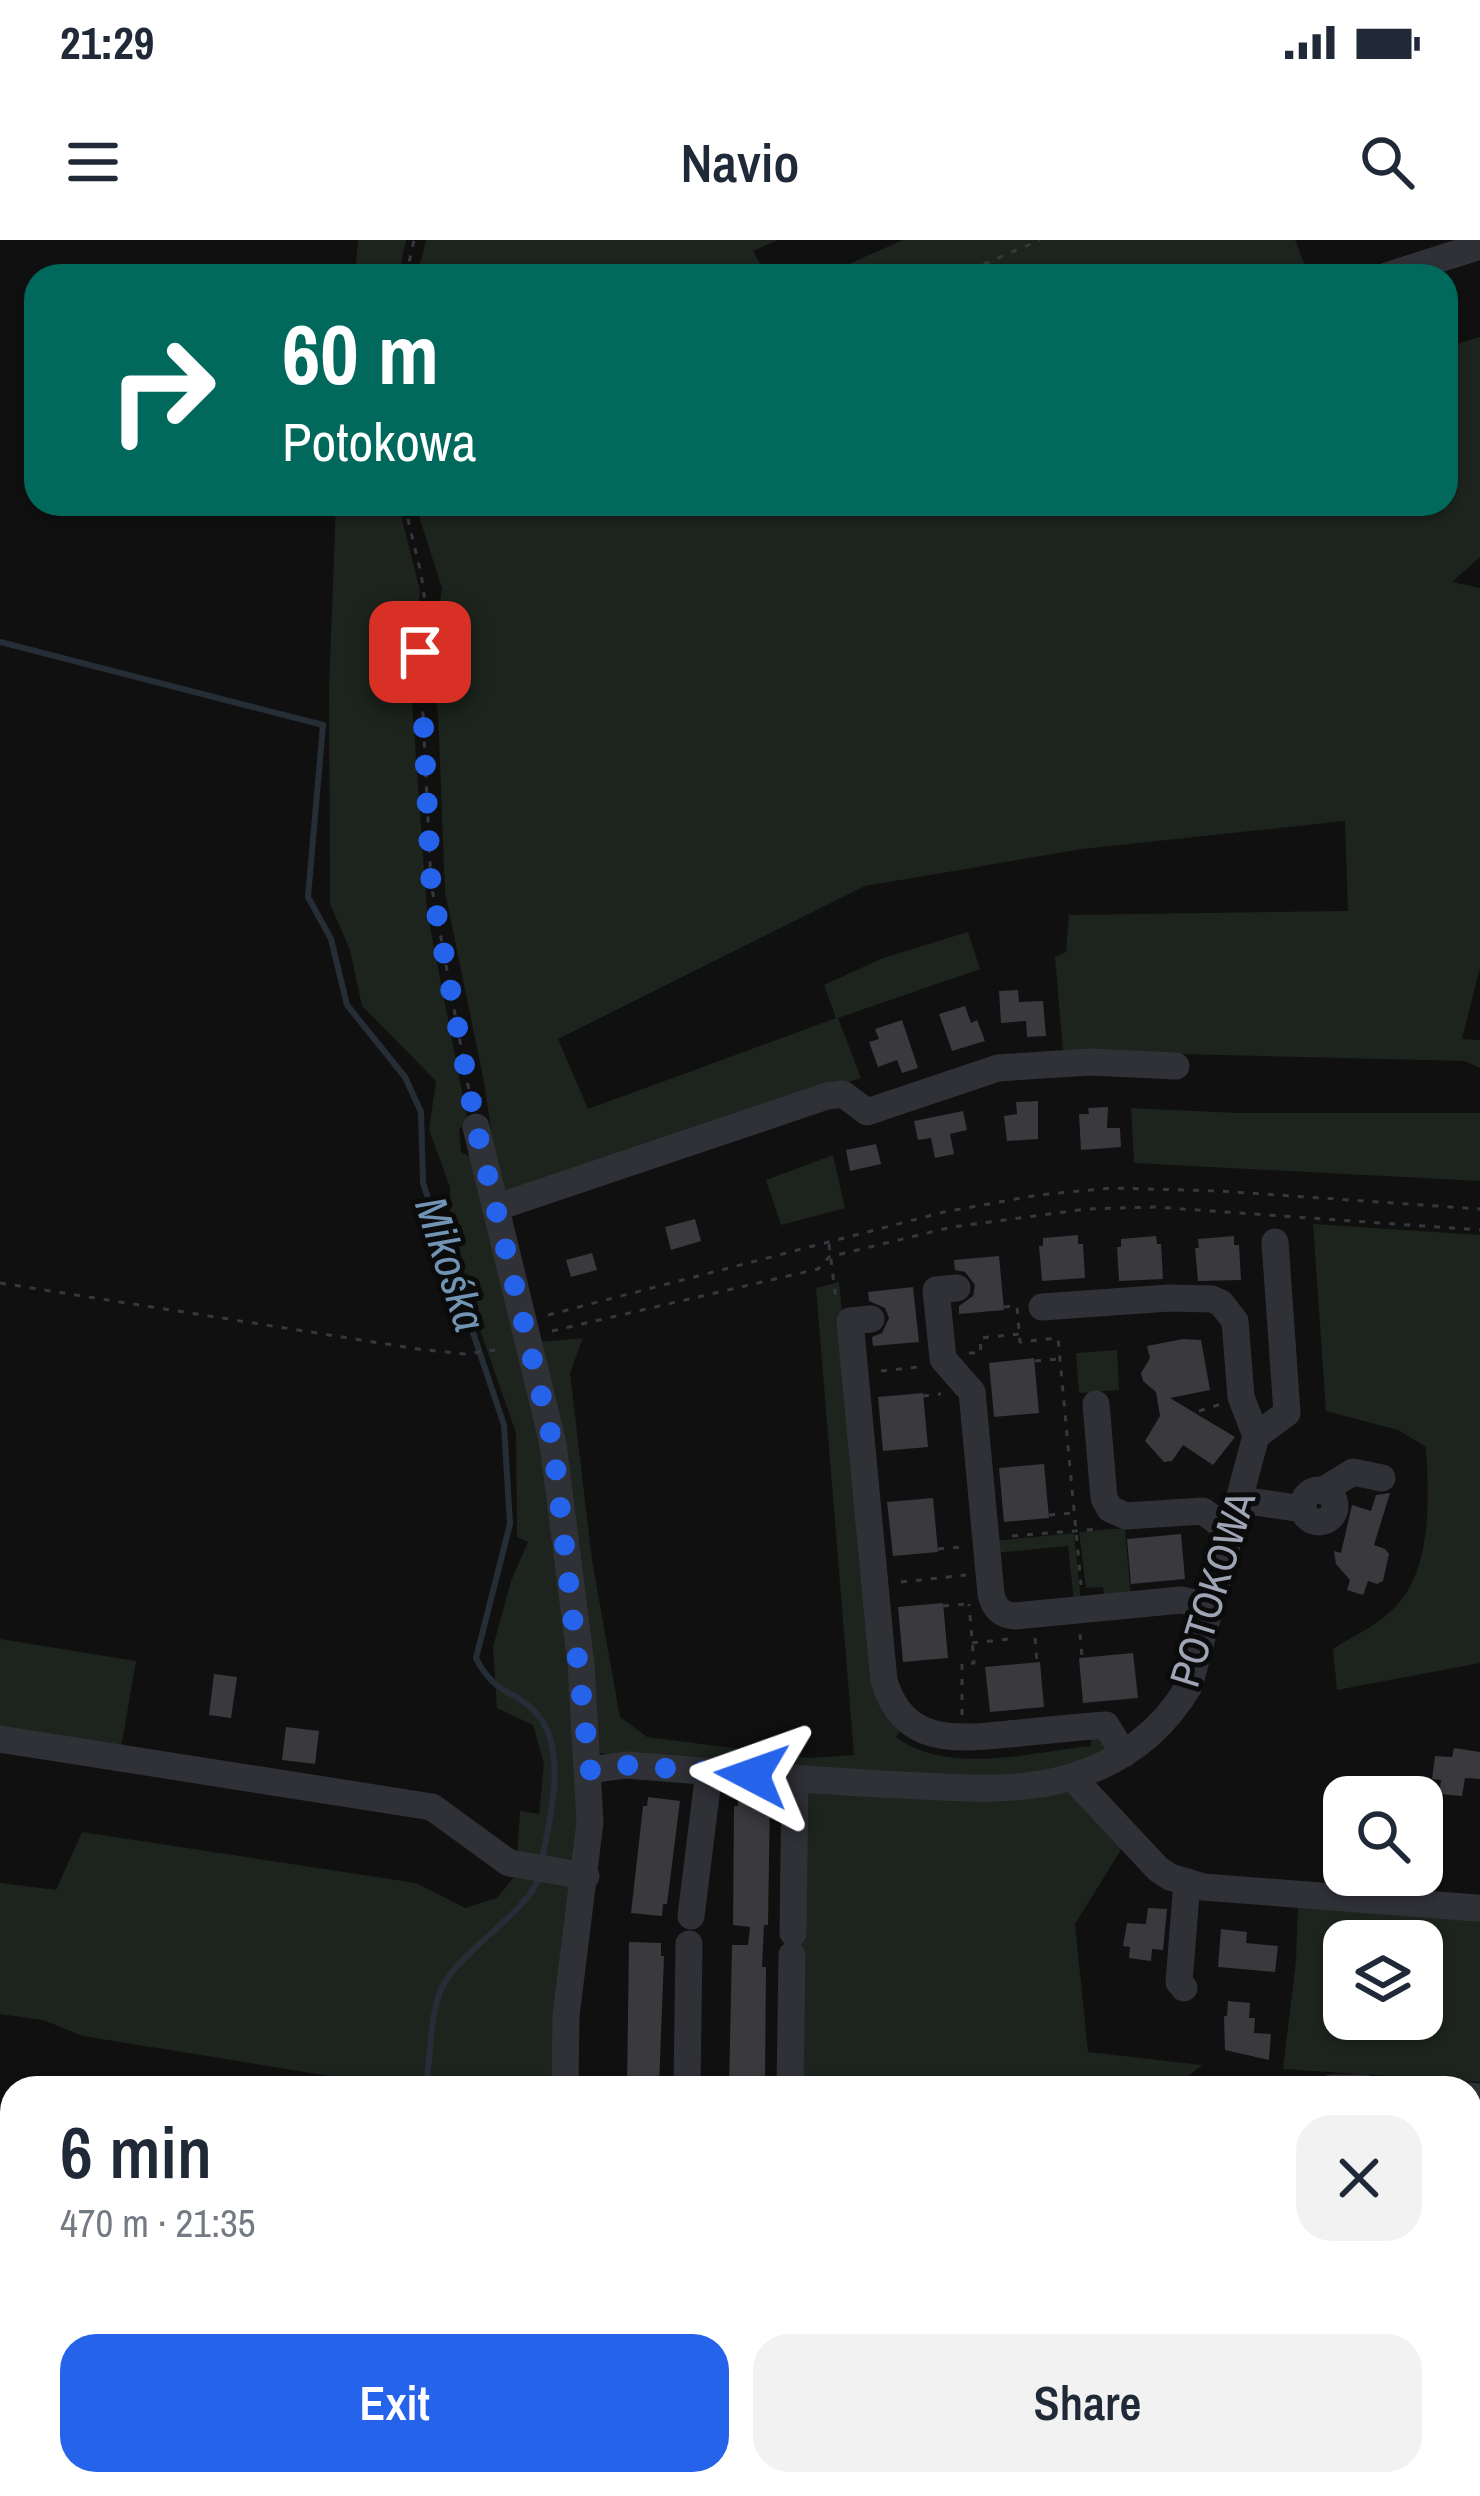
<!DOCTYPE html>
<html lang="en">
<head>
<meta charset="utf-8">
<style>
	:root { --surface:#fff; --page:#f2f2f3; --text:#1f2937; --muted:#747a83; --accent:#2563eb }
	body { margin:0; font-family:"Archivo Narrow",sans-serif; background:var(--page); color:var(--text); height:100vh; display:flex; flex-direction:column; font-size:45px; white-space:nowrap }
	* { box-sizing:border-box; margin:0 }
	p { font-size:39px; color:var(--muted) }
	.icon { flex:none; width:66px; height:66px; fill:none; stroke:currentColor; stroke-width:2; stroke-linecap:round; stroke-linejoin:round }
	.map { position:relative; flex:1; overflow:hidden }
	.side { position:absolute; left:0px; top:1836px; width:1482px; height:420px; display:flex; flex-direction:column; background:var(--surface); border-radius:36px 36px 0 0; box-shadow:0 3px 9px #0004 }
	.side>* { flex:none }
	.guide { position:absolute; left:24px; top:24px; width:1434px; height:252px; border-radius:36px; box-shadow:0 3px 9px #0004; background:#00695c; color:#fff; overflow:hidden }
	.tools { position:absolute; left:1323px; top:1536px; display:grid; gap:24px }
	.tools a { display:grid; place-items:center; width:120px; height:120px; border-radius:24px; background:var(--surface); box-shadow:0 3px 9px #0004; font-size:60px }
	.pin { position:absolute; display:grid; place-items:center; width:102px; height:102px; color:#fff; margin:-51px; border-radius:24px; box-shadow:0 6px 18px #0006 }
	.me { position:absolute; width:132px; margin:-66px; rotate:274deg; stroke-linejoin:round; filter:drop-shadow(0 0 9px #0008) }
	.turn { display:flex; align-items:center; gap:42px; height:252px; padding:0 60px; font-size:54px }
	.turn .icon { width:156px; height:156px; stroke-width:2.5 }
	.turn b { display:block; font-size:84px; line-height:102px }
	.round { display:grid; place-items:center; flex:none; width:126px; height:126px; border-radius:36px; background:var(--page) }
	.headline { display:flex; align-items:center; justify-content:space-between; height:204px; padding:0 60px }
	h1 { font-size:72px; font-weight:600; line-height:90px }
	.button { display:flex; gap:24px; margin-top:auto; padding:24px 60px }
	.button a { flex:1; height:138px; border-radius:36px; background:var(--accent); color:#fff; font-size:48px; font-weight:600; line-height:138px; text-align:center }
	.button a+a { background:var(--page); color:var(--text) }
	.status { display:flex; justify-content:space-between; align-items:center; height:84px; padding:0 60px; background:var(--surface); direction:ltr }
	.status svg { height:33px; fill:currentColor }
	header { display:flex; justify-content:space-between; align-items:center; height:156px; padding:0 60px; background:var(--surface); font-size:54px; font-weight:600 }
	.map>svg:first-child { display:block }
	.green { fill:#1c241d; fill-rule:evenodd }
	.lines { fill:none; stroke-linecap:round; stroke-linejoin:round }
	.stream { stroke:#252e36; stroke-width:6 }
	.building { fill:#39393e }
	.path { stroke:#36383e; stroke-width:3; stroke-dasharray:6 9; stroke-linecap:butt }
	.minor { stroke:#303137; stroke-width:27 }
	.route { stroke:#2563eb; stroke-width:21; stroke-dasharray:0 37.8 }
	.labels { text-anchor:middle; stroke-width:10; stroke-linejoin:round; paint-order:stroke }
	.street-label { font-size:42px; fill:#9fa5b4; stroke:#0b0b0c }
	.water-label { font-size:45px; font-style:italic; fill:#7193b4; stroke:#0b0b0c }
</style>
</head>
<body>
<div class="status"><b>21:29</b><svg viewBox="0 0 49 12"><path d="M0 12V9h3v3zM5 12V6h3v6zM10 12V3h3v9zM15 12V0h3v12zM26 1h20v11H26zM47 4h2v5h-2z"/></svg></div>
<header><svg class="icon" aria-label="menu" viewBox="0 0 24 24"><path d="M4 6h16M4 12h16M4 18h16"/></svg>Navio<svg class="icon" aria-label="search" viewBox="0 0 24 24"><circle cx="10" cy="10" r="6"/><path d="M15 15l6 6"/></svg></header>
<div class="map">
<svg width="1480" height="2256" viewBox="0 0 1480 2256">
	<rect width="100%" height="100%" fill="#101011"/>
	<g class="green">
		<polygon points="358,0 406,0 398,36 355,36"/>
		<polygon points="426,0 778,0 753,11 767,36 417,36"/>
		<polygon points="903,0 1295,0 1309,36 822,36"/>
		<polygon points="1480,97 1480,317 1452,342 1480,348 1480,728 1462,799 1480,800 1480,828 1465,821 1063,811 1055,717 1066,712 1069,675 1348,671 1345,581 1082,609 865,646 558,799 588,869 836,778 824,745 883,718 968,692 980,729 838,778 861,838 501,959 484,842 445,652 438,472 433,444 434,404 442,348 415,264 1446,264 1446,101 1450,106"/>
		<polygon points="336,264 398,264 420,350 411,448 427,671 468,883 459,889 461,912 476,920 545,1216 582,1558 575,1626 517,1621 520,1571 539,1574 544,1524 533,1485 497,1468 493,1407 511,1341 528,1302 517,1297 516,1193 451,1007 450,947 429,890 436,841 362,766 350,710 330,664 329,448"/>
		<polygon points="1131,868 1237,873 1480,873 1480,941 1134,923"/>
		<polygon points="833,915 845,968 781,985 766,940"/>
		<path d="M1313,984l167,11v428l-143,27 -4,-41c18,-12 41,-22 57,-37 43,-37 39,-113 36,-165l-28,-17 -72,-19z"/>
		<path d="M839,1042l37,394 28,50 -8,11c53,39 134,15 195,9v-13l6,-1 9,13v12l-86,22 -314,-16 -110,-10 -57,-411 44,-4 -13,35 22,187 28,157 27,20 163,21 44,-3 -38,-467z"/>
		<polygon points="1117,1110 1119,1150 1079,1153 1076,1113"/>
		<polygon points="1125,1288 1131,1357 1105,1360 1103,1347 1086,1348 1079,1292"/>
		<polygon points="1074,1293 1081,1362 1074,1362 1068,1306 994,1313 992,1301"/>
		<polygon points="0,1399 136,1421 121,1508 0,1490"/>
		<polygon points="1070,1544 1124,1605 1075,1684 1088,1812 1202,1825 1174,1848 799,1848 803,1549"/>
		<polygon points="82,1592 416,1643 465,1668 497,1658 514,1637 571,1641 567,1722 552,1826 553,1848 367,1848 366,1842 83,1796 43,1780 0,1774 0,1643 56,1650"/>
		<path d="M1480,1658v184l-197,-13 13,-108 2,-58zM1344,1701h78v78h-78z"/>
		<polygon points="1480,1893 1480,1999 1470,2008 1470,1903"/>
		<polygon points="0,2005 12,2012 12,2228 0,2238"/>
		<polygon points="168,2244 414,2244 419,2256 158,2256"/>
		<polygon points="544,2244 660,2244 664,2256 523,2256"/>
		<polygon points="913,2244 1016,2244 1003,2256 900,2256"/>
	</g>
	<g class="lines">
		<g class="stream">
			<path d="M0,402l323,83 -15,172 23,42 16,66 58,72 16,35 2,71 81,242 6,99 -34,134c19,39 42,32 62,57 30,36 12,106 3,148"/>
			<path d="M426,1848c4,-29 4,-68 14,-96 15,-39 92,-82 99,-116"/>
			<polyline points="0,2042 12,2051"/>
			<polyline points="347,2244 366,2256"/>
		</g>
	</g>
	<g class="building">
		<polygon points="1018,750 1019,762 1043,761 1046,796 1027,797 1026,781 1001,783 999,751"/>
		<polygon points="965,766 971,783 977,780 985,801 952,811 939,774"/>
		<polygon points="902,780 918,828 902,833 897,820 878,827 869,802 879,799 875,789"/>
		<polygon points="1038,861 1038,899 1007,901 1004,876 1017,874 1016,862"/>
		<polygon points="1108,867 1107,888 1120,888 1121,907 1081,910 1079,874 1089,874 1088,868"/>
		<polygon points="963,871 967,890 950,894 954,914 935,918 931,898 918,900 914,881"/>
		<polygon points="876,904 881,924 850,931 846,910"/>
		<polygon points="695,979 701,1001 671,1010 665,987"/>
		<polygon points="1078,995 1078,1004 1083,1004 1085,1038 1042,1041 1039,1006 1043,1006 1043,998"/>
		<polygon points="1156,996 1157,1004 1161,1004 1163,1039 1119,1041 1117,1007 1121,1007 1121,999"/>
		<polygon points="1234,996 1234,1005 1239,1005 1241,1040 1198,1041 1195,1008 1199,1008 1198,999"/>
		<polygon points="592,1013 597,1030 571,1037 566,1020"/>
		<polygon points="999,1016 1004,1070 959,1074 959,1066 973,1056 975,1045 965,1032 955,1030 954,1020"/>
		<polygon points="913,1047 919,1102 873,1106 872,1097 882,1093 889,1078 885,1068 869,1061 868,1052"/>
		<polygon points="1183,1099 1201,1100 1210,1150 1170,1158 1235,1197 1213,1225 1183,1205 1172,1221 1164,1222 1145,1201 1160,1176 1156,1152 1143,1141 1141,1133 1150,1118 1147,1106"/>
		<polygon points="1034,1118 1039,1173 994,1177 989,1123"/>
		<polygon points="923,1153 928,1207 883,1211 878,1157"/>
		<polygon points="1044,1224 1049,1278 1004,1282 999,1228"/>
		<polygon points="1390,1253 1374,1305 1385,1309 1389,1314 1383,1341 1377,1344 1368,1341 1363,1355 1347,1350 1350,1340 1336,1324 1334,1311 1341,1313 1352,1265 1371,1271 1376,1255"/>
		<polygon points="933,1258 938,1312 893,1316 887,1262"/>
		<polygon points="1181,1294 1185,1339 1131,1344 1127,1299"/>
		<polygon points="943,1363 948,1418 903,1422 898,1367"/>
		<polygon points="1133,1413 1138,1458 1083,1463 1079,1418"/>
		<polygon points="1040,1422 1044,1467 990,1472 985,1427"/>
		<polygon points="214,1434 237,1437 231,1478 209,1475"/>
		<polygon points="286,1487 319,1491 315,1524 282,1520"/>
		<polygon points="1454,1508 1480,1512 1480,1539 1465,1538 1462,1556 1439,1554 1441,1540 1432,1539 1435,1516 1452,1517"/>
		<polygon points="648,1557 680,1561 667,1664 663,1664 662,1676 631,1673 643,1566 647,1566"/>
		<polygon points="738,1557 770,1557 768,1685 764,1685 762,1727 766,1727 765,1842 760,1842 760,1848 729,1848 732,1705 748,1705 750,1687 733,1685 734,1566 738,1566"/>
		<polygon points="1148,1668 1167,1669 1163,1710 1152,1709 1151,1721 1129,1718 1130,1707 1123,1706 1127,1683 1146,1684"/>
		<polygon points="1221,1689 1247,1692 1246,1703 1278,1706 1275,1732 1218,1727"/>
		<polygon points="629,1702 661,1703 661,1716 664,1716 659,1848 627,1848"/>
		<polygon points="1228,1761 1250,1763 1249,1778 1255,1778 1254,1793 1271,1794 1269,1820 1225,1810 1224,1776 1227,1776"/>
	</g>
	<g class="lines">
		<g class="path">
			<polyline points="406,36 414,0"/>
			<polyline points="956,36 1040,0"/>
			<path d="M405,264c10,56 29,90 15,148l11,231 41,224"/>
			<polyline points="409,273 430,264"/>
			<polyline points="829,1004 836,1060"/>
			<polyline points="0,1043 418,1109 465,1114 503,1109"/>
			<polyline points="1004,1067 1017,1066 1020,1102 1058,1098 1081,1345"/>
			<polyline points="548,1075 944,972 1038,955 1111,948 1220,951 1480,969"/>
			<polyline points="552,1091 818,1029 829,1017 952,987 1086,969 1155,967 1480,990"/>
			<polyline points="969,1113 981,1113 980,1098 1020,1094"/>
			<polyline points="1035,1121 1058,1119"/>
			<polyline points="881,1131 919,1127"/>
			<polyline points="923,1156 941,1154"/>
			<polyline points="1199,1171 1221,1164"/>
			<polyline points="1049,1275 1073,1273"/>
			<polyline points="1012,1296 1098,1289"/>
			<polyline points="938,1309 961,1307"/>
			<polyline points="901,1342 966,1335"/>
			<polyline points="943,1366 967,1364"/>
			<polyline points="1080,1394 1082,1417"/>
			<polyline points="1035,1398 1037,1422"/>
			<polyline points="972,1403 1009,1399"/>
			<polyline points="962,1475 962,1424 974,1423 969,1364"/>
			<polyline points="1370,1541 1391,1543"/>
		</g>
		<g class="minor">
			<polyline points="1386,36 1480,6"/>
			<polyline points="476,887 553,1204 581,1424 590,1582 566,1776 565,1848"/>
			<polyline points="495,968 827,856 843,854 867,872 998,828 1090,822 1176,826"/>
			<path d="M957,1048l-21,2 7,69 29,33 19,202c3,14 10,21 24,22l166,-16 32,7"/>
			<polyline points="1042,1067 1169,1058 1212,1059 1221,1063 1235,1081 1241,1157 1256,1196"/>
			<path d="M871,1079l-21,2 34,360c21,69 79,57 136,52 29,-3 58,-6 86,-8l18,29"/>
			<polyline points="1096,1164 1104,1258 1110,1269 1126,1276 1203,1271 1232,1293"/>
			<polyline points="1256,1196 1287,1173 1275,1002"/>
			<circle cx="1319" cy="1266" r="16"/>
			<polyline points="1322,1251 1353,1232 1382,1238"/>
			<polyline points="1241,1260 1303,1269"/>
			<polyline points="0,1499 432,1567 509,1623 586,1636"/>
			<path d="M590,1530l36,-5c92,7 184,16 276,20 55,3 113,8 166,-7 53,-15 93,-45 121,-92l67,-250"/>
			<polyline points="1072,1537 1158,1629 1170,1637 1203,1647 1476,1668"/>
			<polyline points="691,1676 709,1531"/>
			<polyline points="793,1693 795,1538"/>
			<polyline points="1184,1748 1179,1742 1187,1642"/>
			<polyline points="687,1848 689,1704"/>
			<polyline points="790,1848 792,1715"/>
			<polyline points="1331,1848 1365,1848"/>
			<polyline points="1470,1856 1480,1857"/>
			<polyline points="680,2244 685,2256"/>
			<polyline points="885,2256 898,2244"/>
			<polyline points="1223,2256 1233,2244"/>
		</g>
	</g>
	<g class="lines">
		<polyline class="route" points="420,412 431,643 476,887 553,1204 590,1530 626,1525 752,1535"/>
	</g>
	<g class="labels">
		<g class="street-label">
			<text transform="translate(1212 1349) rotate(-73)" y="15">POTOKOWA</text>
		</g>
		<g class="water-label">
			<text transform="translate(451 1024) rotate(72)" y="16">Mikośka</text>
		</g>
	</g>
</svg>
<div class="tools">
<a><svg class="icon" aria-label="search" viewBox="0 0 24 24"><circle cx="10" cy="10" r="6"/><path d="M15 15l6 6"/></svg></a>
<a><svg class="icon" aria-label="layers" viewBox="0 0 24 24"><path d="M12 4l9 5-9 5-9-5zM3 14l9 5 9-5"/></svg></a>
</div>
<div class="pin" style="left:420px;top:412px;background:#d93025"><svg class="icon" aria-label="arrive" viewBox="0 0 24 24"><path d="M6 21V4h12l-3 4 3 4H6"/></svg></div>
<svg class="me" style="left:752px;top:1535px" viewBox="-20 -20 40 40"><path d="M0-17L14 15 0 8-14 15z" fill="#2563eb" stroke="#fff" stroke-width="4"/></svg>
<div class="guide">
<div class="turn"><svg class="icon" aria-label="right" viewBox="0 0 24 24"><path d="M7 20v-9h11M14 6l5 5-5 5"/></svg><div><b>60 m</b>Potokowa</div></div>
</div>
<section class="side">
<div class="headline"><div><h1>6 min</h1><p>470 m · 21:35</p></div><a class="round"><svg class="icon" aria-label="close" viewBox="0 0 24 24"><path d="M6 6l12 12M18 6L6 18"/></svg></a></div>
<div class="button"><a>Exit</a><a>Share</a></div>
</section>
</div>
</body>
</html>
